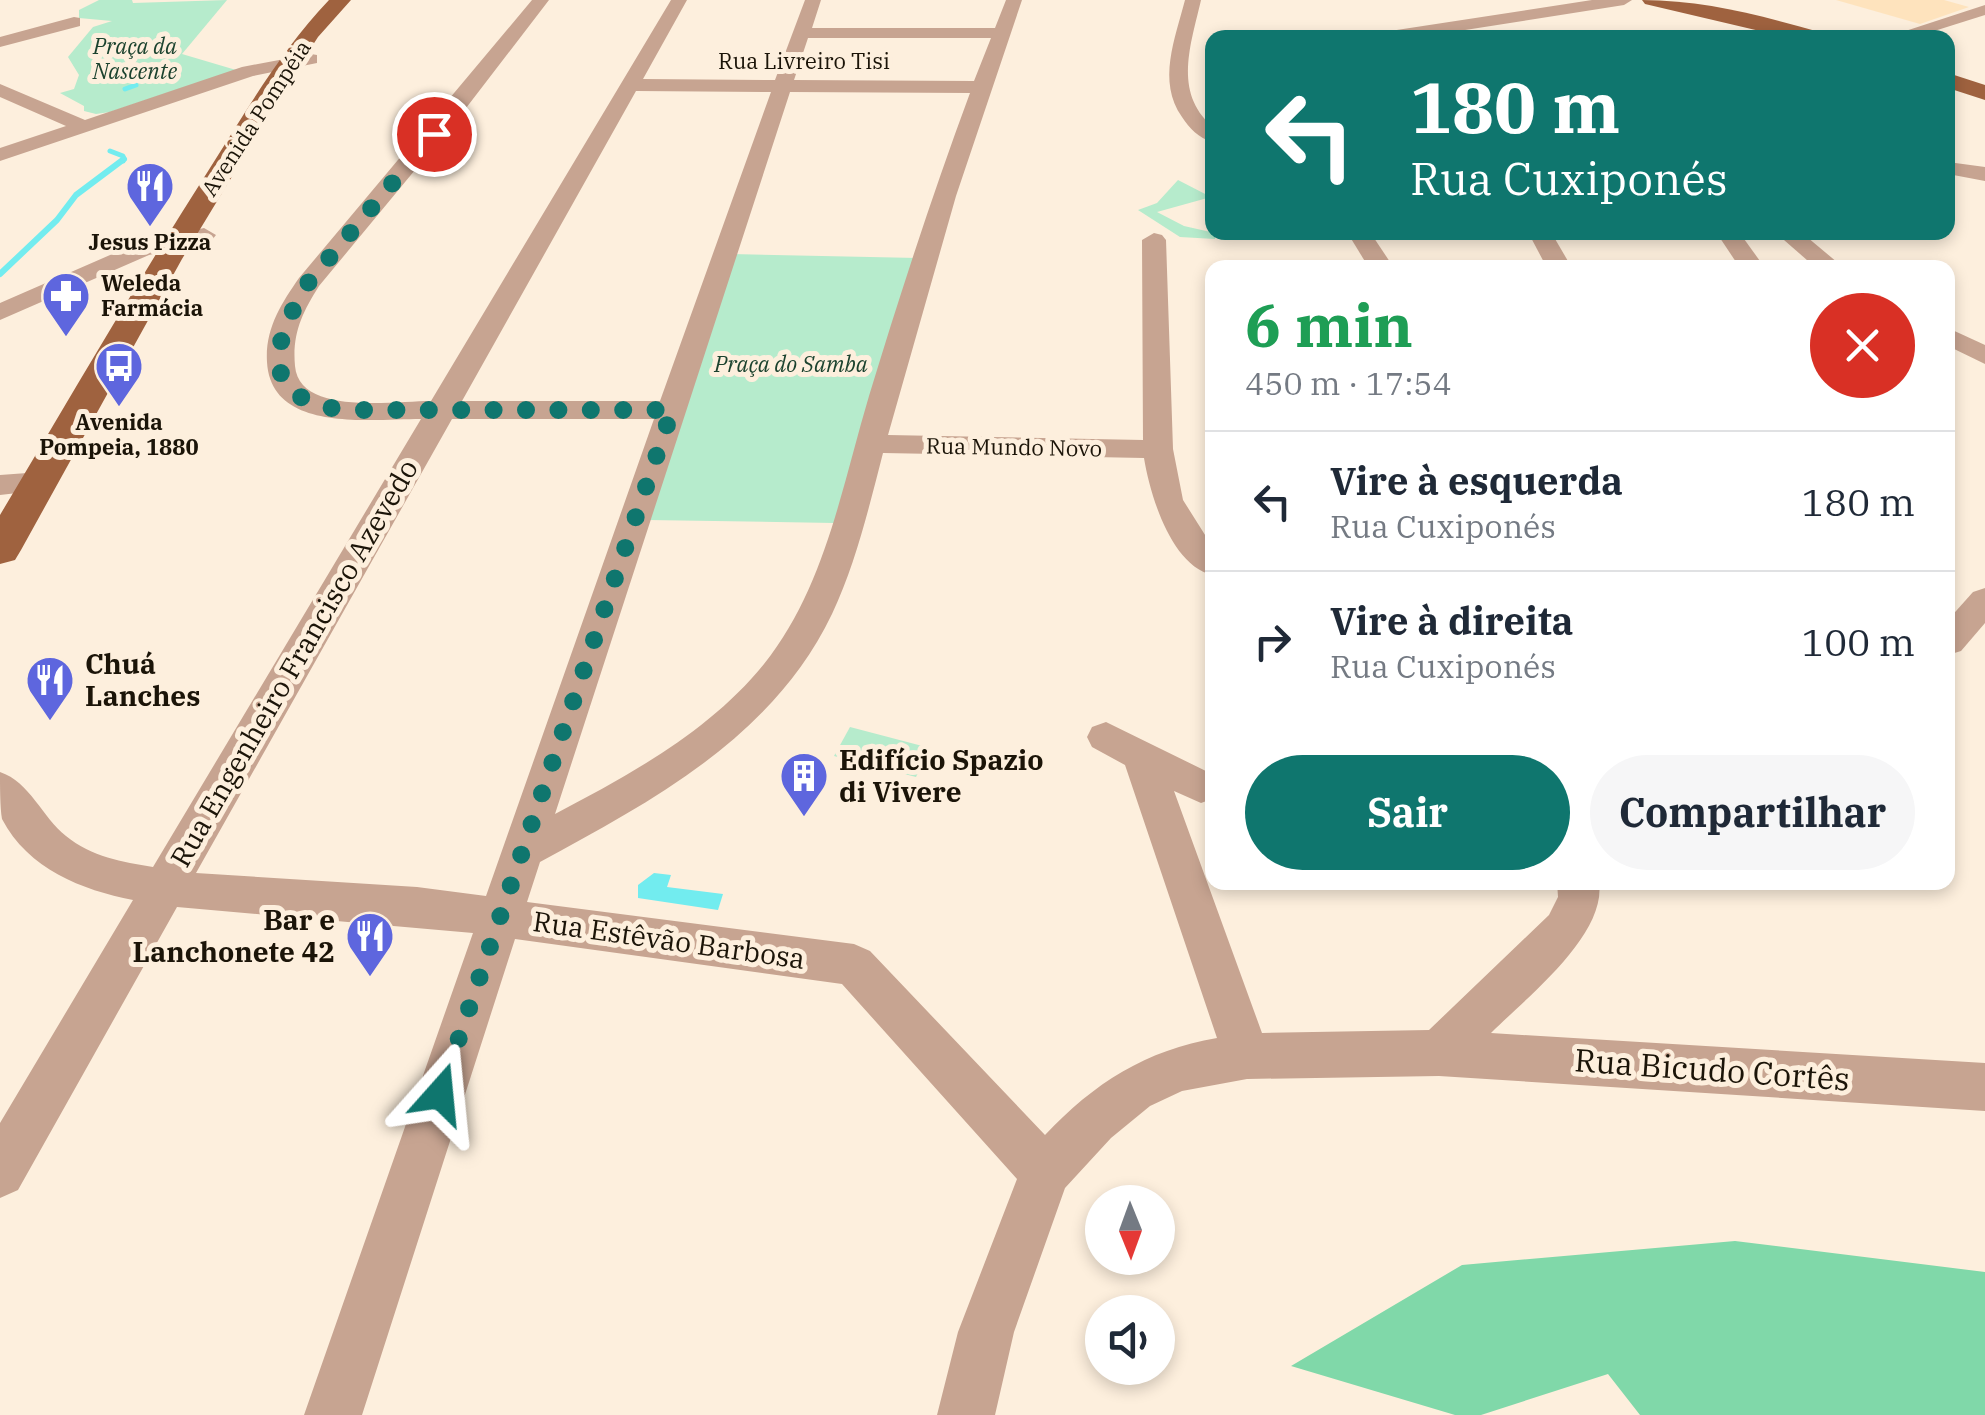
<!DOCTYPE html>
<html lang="pt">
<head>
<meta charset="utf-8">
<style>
	:root { --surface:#fff; --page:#f6f6f7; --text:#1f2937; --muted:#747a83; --line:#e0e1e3; --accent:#0f766e }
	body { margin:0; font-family:"IBM Plex Serif",serif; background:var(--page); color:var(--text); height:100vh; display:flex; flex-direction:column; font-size:38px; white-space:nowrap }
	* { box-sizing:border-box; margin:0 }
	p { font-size:32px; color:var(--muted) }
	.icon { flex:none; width:55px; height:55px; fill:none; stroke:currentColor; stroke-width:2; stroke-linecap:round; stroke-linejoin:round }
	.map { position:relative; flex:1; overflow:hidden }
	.details { position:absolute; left:1205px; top:260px; width:750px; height:630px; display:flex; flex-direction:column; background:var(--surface); border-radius:20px; box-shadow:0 5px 15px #0003 }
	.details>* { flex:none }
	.banner { position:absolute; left:1205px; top:30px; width:750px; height:210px; border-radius:20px; box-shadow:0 5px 15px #0003; background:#0f766e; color:#fff; overflow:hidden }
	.needle { width:65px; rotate:179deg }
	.buttons { position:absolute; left:1085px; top:1185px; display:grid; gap:20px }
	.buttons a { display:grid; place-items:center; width:90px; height:90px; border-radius:50%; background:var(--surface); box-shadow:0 5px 15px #0003; font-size:50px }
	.pin { position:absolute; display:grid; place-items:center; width:85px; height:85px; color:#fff; margin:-42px; border:5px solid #fff; border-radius:50%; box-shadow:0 2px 10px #0007 }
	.me { position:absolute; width:110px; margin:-55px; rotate:18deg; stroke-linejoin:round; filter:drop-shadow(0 0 8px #0008) }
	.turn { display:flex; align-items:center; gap:35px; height:210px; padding:0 40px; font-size:45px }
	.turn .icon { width:130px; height:130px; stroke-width:2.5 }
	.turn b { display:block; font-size:70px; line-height:85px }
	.round { display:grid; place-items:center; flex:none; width:105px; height:105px; border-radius:52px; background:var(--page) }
	.head { display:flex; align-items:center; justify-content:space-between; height:170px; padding:0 40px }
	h1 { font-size:60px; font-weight:700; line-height:75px; color:#1e9e55 }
	.action { display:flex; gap:20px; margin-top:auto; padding:20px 40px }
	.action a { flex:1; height:115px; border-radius:60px; background:var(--accent); color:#fff; font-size:40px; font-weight:700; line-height:115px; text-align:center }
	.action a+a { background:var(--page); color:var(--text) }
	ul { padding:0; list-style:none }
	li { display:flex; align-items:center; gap:30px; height:140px; padding:0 40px; border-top:2px solid var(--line) }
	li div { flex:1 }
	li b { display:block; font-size:38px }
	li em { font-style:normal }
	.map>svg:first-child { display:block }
	.built { fill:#fee3bd }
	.green { fill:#b6ebcc }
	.forest { fill:#80d8a9 }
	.water { fill:#72ecef }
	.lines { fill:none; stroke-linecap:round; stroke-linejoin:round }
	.stream-far1 { stroke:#72ecef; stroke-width:5 }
	.stream { stroke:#72ecef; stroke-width:6 }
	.minor { fill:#c7a491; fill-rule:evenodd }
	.major { fill:#9f623f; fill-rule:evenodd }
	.route { stroke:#0f766e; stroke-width:18; stroke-dasharray:0 32.4 }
	.labels { text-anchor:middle; stroke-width:10; stroke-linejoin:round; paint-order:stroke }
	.far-park-label { font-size:22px; font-style:italic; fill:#1b422e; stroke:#fdefdd }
	.far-street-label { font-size:22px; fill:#1b1408; stroke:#fdefdd }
	.far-poi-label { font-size:22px; font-weight:bold; fill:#1b1408; stroke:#fdefdd }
	.street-label { font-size:28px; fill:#1b1408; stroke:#fdefdd }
	.poi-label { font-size:28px; font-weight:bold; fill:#1b1408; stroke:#fdefdd; text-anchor:start }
	.near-street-label { font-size:32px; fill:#1b1408; stroke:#fdefdd }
</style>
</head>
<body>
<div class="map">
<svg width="1985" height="1415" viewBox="0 0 1985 1415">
	<rect width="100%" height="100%" fill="#fdefdd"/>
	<polygon class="built" points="1836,0 1944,0 1969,7 1920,24"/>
	<g class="green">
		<polygon points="99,0 132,0 133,3 227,0 182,54 236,70 110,112 96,114 84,111 84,106 60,93 74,89 79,75 68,57 93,27 112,21 79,18 79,10"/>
		<polygon points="1178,180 1211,197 1157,212 1184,226 1215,233 1215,239 1180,237 1138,210 1157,203"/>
		<polygon points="731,254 918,258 834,523 648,520"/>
		<polygon points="850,727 930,748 916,777 834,756"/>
	</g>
	<polygon class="forest" points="1735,1241 1985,1272 1985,1415 1640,1415 1608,1374 1481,1415 1455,1415 1291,1366 1462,1265"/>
	<polygon class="water" points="654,873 671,875 667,887 723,894 718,910 638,898 638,885"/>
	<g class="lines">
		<g class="stream-far1">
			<polyline points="125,89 136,85"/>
			<polyline points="110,151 123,156 123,161"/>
		</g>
		<polyline class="stream" points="0,274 57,220 76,195 124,159"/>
		<g class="minor">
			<path d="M532,0h17l-86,112 -144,174c-17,27 -27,48 -24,80 4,50 99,35 136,35l240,-401h16l-44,79 132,1 30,-80h16l-9,28h183l11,-28h16l-66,196 -68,239 255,5 -1,-200 12,-7 8,2 4,5 7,209 10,51 29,46v29c-41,-10 -62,-80 -68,-117l-261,-5c-14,54 -27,110 -51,161 -59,123 -178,186 -292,248l-13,40 327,42 16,7 175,184c49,-52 101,-85 172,-97l-92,-273 -33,-18 -5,-10 5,-10 14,-5 106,52v25l-11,4 -27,-12 88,242 167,-3 120,-115 9,-18 -1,-15h42c8,53 -73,116 -108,151l494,30v48l-546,-35 -192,3 -65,12 -32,15 -39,32 -46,50 -51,144 -19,83h-58l21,-83 59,-153 -175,-195 -327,-45 -153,476h-58l169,-482 -296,-26 -159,283 -18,8v-75l133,-223c-51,-10 -105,-31 -131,-81 -2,-11 -2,-34 -2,-47 30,10 42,45 66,64 26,21 56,26 87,31l268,-448c-51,0 -150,14 -154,-57 -2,-33 14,-58 32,-84zM808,38h183l-17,43 -180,-1zM636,91l135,1 -111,309h-198zM790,92l180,1c-37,100 -70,201 -101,303 -27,90 -44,192 -105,268 -54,67 -133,110 -209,150zM452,419h202l-168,477 -69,-9 -221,-14z"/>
			<path d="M1185,0h16c-10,44 -28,92 11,126v16c-13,-4 -23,-14 -30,-25 -25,-36 -7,-78 3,-117z"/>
			<polygon points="1592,0 1632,0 1624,5 1414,38 1369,38 1377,33"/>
			<polygon points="1985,5 1985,15 1912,38 1884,38"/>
			<polygon points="74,17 80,18 80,26 0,47 0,37"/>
			<polygon points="311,54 317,55 317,63 253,76 0,161 0,148 66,126 0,97 0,84 85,120 242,67"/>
			<polygon points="1948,162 1985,167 1985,181 1948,174"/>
			<polygon points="204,228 216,235 212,240 149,255 0,320 0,303 133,245"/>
			<polygon points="1347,232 1370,232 1394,268 1369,268"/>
			<polygon points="1528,232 1551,232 1572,268 1547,268"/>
			<polygon points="1716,232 1739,232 1765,268 1740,268"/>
			<polygon points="1775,232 1801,232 1844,268 1816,268"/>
			<polygon points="1948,328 1985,345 1985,364 1948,346"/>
			<polygon points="41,472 52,475 56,482 52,489 0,495 0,475"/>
			<polygon points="1985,588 1985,623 1961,651 1948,655 1948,620 1973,592"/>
		</g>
		<g class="major">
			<path d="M329,0h22l-33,37 -22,34 -114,188 -161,291 -6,10 -15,4v-49c69,-116 137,-233 210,-347 37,-58 71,-118 119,-168z"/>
			<path d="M1642,0c62,0 121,16 181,33l3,5h-36l-145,-34z"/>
			<polygon points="1948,73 1985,85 1985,100 1948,88"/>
		</g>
	</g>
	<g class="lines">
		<path class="route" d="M434,134l-126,149c-36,60 -53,115 36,127h328l-232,684"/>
	</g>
	<defs>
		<g id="restaurant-pin" transform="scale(2.5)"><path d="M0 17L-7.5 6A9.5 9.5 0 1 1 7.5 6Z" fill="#5e66de" stroke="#fdefdd"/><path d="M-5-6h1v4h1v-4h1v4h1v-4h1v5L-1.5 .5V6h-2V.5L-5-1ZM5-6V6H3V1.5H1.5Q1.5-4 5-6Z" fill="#fff"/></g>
		<g id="pharmacy-pin" transform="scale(2.5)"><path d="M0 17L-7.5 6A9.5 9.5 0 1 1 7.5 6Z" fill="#5e66de" stroke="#fdefdd"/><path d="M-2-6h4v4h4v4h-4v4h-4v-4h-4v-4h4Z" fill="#fff"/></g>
		<g id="bus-pin" transform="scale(2.5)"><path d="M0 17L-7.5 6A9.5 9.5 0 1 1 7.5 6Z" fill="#5e66de" stroke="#fdefdd"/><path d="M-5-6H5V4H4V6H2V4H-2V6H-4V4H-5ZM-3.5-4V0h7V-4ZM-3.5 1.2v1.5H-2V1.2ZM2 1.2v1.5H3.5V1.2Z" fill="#fff"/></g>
		<g id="building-pin" transform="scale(2.5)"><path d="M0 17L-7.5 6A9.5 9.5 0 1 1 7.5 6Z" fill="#5e66de" stroke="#fdefdd"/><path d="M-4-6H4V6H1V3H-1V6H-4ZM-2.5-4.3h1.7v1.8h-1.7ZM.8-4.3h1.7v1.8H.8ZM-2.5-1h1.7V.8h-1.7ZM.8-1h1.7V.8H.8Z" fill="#fff"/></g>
	</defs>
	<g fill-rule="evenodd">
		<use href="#restaurant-pin" x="150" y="186"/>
		<use href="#pharmacy-pin" x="66" y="296"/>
		<use href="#bus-pin" x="119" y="366"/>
		<use href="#restaurant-pin" x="50" y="680"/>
		<use href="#building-pin" x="804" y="776"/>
		<use href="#restaurant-pin" x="370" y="936"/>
	</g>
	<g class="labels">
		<g class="far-park-label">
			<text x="135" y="54">Praça da<tspan x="135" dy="25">Nascente</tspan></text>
			<text x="791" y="372">Praça do Samba</text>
		</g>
		<g class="far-street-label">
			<text x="804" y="69">Rua Livreiro Tisi</text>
			<text transform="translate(256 118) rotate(-57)" y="8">Avenida Pompéia</text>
			<text transform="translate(1014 447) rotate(1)" y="8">Rua Mundo Novo</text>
		</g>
		<g class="far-poi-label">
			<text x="150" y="250">Jesus Pizza</text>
			<text x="101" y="291" text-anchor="start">Weleda<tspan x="101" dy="25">Farmácia</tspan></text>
			<text x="119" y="430">Avenida<tspan x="119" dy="25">Pompeia, 1880</tspan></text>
		</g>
		<g class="street-label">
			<text transform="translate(294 663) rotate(-60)" y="10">Rua Engenheiro Francisco Azevedo</text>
			<text transform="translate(669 940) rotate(8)" y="10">Rua Estêvão Barbosa</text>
		</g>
		<g class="poi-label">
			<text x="85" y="674">Chuá<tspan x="85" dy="32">Lanches</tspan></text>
			<text x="839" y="770">Edifício Spazio<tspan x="839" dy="32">di Vivere</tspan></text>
			<text x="335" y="930" text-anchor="end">Bar e<tspan x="335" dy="32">Lanchonete 42</tspan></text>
		</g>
		<g class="near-street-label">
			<text transform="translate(1712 1070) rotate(4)" y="11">Rua Bicudo Cortês</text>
		</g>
	</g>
</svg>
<div class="buttons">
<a><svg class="needle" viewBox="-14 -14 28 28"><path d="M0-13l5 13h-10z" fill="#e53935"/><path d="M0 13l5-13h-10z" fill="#747a83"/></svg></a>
<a><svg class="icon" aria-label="sound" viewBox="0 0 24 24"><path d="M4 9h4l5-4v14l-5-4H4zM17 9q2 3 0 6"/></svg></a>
</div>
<div class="pin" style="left:434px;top:134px;background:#d93025"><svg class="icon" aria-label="arrive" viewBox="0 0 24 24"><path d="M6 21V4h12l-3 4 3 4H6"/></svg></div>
<svg class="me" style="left:440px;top:1094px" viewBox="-20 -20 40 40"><path d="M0-17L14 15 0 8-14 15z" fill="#0f766e" stroke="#fff" stroke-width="4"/></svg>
<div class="banner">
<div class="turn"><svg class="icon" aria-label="left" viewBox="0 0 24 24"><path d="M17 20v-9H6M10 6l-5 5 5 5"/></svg><div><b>180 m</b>Rua Cuxiponés</div></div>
</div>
<section class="details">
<div class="head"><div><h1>6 min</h1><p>450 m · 17:54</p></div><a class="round" style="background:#d93025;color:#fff"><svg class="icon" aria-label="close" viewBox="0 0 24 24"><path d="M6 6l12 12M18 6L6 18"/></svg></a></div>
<ul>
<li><svg class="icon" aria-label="left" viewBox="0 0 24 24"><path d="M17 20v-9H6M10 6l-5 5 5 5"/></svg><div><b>Vire à esquerda</b><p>Rua Cuxiponés</p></div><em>180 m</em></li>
<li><svg class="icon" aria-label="right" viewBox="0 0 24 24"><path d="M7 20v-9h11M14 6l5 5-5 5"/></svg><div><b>Vire à direita</b><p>Rua Cuxiponés</p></div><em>100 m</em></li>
</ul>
<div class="action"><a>Sair</a><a>Compartilhar</a></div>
</section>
</div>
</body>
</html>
